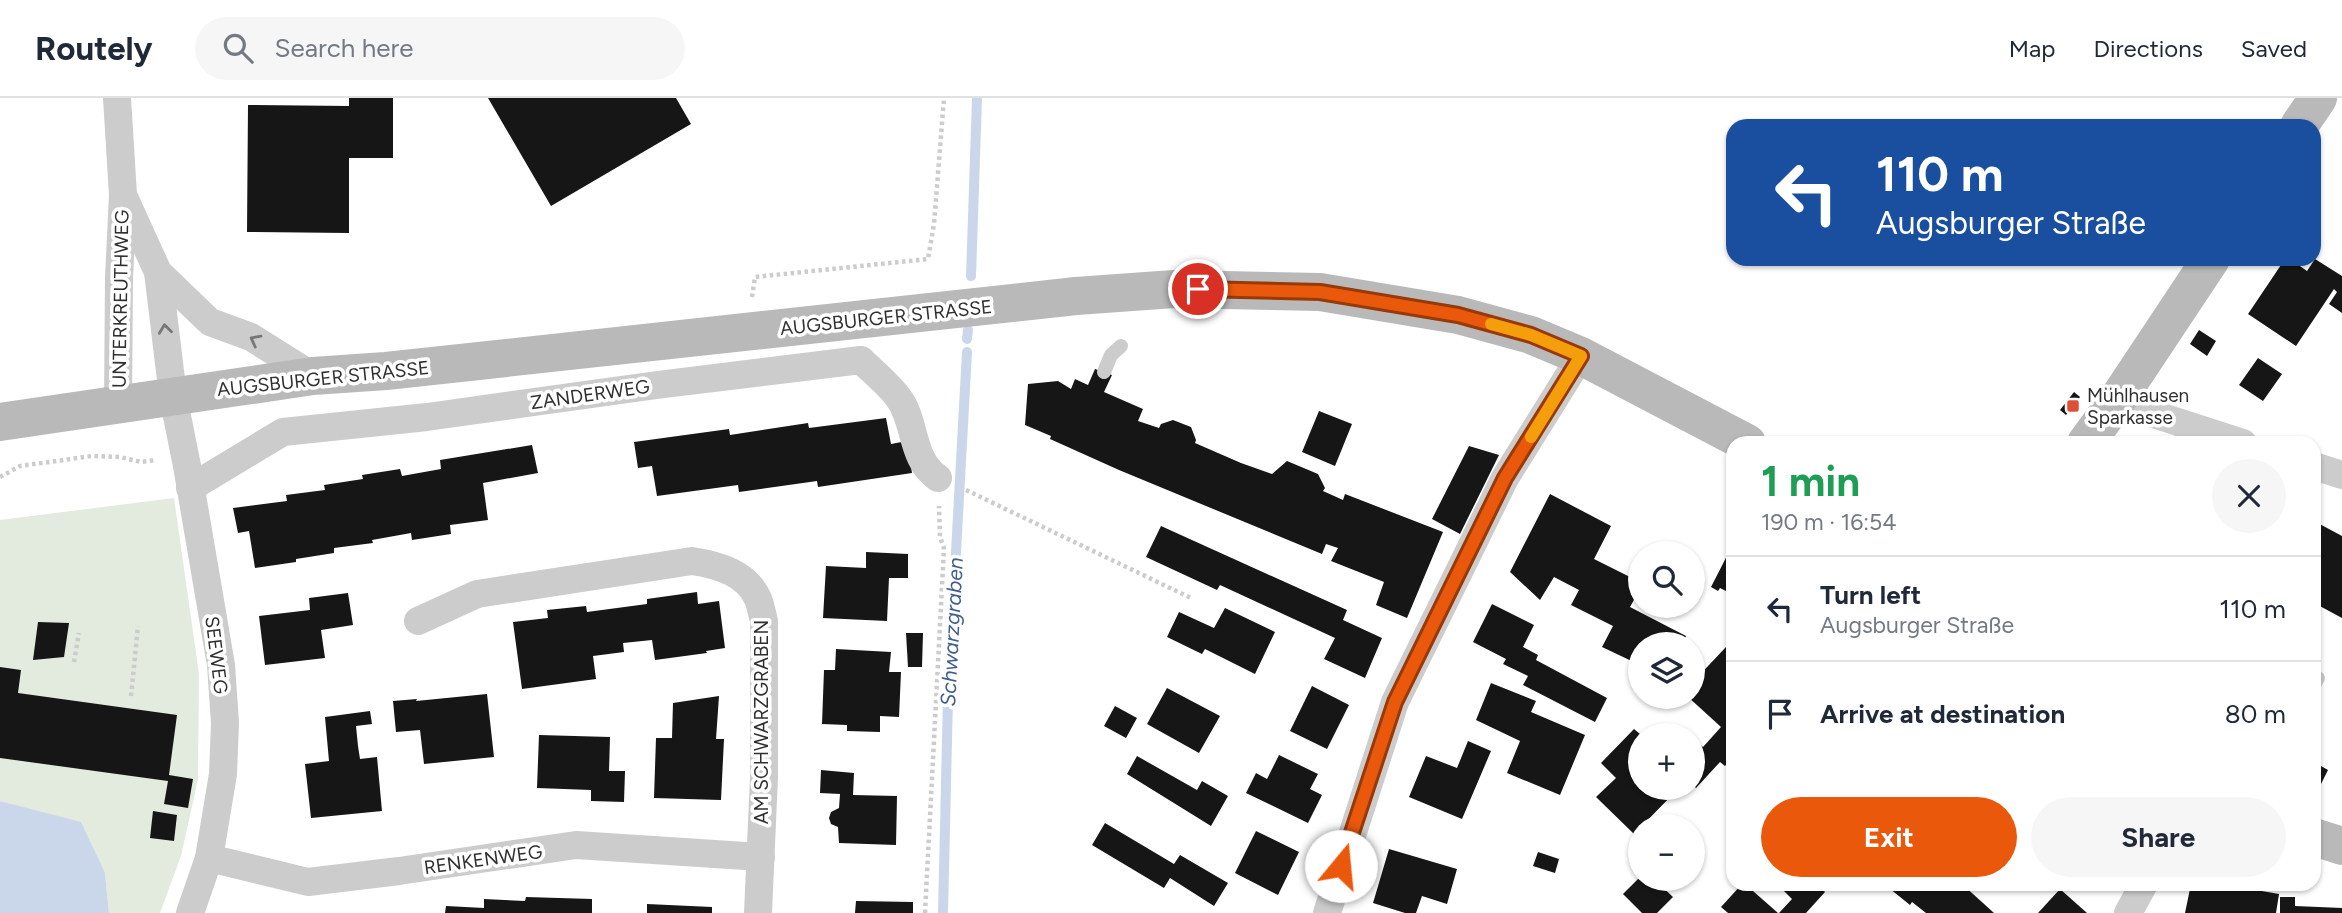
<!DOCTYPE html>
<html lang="en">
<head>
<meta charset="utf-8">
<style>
	:root { --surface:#fff; --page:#f6f6f7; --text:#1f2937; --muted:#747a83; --line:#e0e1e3; --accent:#ea580c }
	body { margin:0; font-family:Figtree,sans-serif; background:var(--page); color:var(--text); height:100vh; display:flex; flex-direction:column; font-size:26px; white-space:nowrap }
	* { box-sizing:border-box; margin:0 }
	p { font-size:23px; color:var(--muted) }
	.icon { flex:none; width:38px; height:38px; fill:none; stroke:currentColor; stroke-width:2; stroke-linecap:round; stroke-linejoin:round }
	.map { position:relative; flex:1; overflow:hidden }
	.side { position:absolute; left:1726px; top:338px; width:595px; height:455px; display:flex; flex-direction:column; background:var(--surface); border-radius:21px; box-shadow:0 2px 5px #0004 }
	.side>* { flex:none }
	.guide { position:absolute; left:1726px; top:21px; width:595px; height:147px; border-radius:21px; box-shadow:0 2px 5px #0004; background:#1a4fa0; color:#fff; overflow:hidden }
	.fabs { position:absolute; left:1628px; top:443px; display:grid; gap:14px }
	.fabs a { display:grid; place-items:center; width:77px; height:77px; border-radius:50%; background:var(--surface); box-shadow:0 2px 5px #0004; font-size:35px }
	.pin { position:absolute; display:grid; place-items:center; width:60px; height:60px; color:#fff; margin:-30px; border:4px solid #fff; border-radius:50%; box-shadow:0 2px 7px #0007 }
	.me { position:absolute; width:77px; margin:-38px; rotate:17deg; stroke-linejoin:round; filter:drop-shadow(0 0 5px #0008) }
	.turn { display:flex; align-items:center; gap:24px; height:147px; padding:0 35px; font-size:32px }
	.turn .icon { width:91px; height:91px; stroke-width:2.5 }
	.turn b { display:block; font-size:49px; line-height:60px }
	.round { display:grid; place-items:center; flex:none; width:74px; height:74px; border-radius:37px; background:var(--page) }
	.head { display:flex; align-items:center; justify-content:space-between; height:119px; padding:0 35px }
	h1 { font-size:42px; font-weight:700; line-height:52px; color:#1e9e55 }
	.button { display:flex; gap:14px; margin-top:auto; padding:14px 35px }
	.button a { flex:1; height:80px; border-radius:42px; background:var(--accent); color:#fff; font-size:28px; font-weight:700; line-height:80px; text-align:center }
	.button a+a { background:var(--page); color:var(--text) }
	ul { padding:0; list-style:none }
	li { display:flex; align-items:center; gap:21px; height:105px; padding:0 35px; border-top:2px solid var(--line) }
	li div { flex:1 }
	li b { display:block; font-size:26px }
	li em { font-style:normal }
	header { display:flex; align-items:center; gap:42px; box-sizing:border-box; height:98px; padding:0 35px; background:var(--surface); border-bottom:2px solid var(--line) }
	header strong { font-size:33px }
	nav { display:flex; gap:38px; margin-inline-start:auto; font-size:24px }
	.search { width:490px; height:63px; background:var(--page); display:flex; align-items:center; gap:18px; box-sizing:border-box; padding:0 24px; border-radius:38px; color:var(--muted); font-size:26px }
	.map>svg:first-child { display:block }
	.green { fill:#e2ebdd }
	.water { fill:#cad7eb }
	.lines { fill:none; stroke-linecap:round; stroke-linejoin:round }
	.stream { stroke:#cad7eb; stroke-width:10 }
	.building { fill:#161616 }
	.path { stroke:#ccc; stroke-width:4.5; stroke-dasharray:3.5 3.5; stroke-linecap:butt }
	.lane { stroke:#ccc; stroke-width:14 }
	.street { stroke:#ccc; stroke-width:28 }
	.secondary { stroke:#b9b9b9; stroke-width:38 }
	.oneway { stroke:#767676 }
	.route-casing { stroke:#983908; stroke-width:18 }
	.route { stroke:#ea580c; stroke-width:12 }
	.slow { stroke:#f59e0b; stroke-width:12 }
	.poi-dot { fill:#de4f38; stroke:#fff; stroke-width:2.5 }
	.labels { text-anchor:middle; stroke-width:7; stroke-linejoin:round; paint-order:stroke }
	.street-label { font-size:19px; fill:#2f2f2f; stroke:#fff }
	.poi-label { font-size:19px; fill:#2f2f2f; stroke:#fff; text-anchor:start }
	.water-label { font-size:21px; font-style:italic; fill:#405f8e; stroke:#fff }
</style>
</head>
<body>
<header>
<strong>Routely</strong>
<div class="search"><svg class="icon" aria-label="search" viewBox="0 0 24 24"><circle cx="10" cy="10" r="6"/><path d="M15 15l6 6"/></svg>Search here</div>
<nav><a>Map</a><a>Directions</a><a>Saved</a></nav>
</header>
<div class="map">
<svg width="2342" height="815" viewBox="0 0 2342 815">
	<rect width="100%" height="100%" fill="#fff"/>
	<polygon class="green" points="174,400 199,576 198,681 181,758 160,815 109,815 105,775 24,710 0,703 0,422"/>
	<polygon class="water" points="0,703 81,724 105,775 109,815 0,815"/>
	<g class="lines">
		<g class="stream">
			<polyline points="971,178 977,0"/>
			<polyline points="967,241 968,232"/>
			<polyline points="943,815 948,599 967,254"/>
		</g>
	</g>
	<g class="building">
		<polygon points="349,0 393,0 393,60 349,60 349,135 247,134 248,7 349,8"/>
		<polygon points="488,0 676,0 691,26 551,108"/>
		<polygon points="2285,161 2290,161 2307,173 2315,161 2342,178 2342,215 2329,206 2337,194 2334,191 2296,248 2248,216"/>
		<polygon points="2199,232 2216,243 2207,258 2190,246"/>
		<polygon points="2258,260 2282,276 2263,303 2239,287"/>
		<polygon points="1095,271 1112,277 1104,294 1143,311 1138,323 1159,330 1161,326 1173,322 1191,329 1196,342 1195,345 1241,365 1272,376 1287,363 1318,376 1325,390 1323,393 1343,402 1345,396 1443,434 1407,520 1376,507 1384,484 1331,463 1338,450 1326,446 1322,456 1119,372 1050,341 1051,338 1025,327 1028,286 1058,283 1071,291 1075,281 1088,287"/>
		<polygon points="2074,294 2080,299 2066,317 2060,312"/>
		<polygon points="1319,313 1352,326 1335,368 1302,354"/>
		<polygon points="886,320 891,346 907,343 912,375 818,389 817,383 739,394 738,387 657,398 652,368 638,370 634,344 729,331 730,337 808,325 809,330"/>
		<polygon points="532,347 538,375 483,385 488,422 450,427 451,436 412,442 411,435 372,442 373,445 334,450 334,455 296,461 296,464 255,470 249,433 238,435 233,410 287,403 286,397 325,392 324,387 363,381 362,377 400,371 402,378 441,371 440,362"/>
		<polygon points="1469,348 1499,357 1460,436 1432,421"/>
		<polygon points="1550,396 1611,428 1594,461 1640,484 1640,491 1630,509 1686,538 1682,546 1640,546 1640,567 1602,549 1613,528 1571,507 1579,492 1554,479 1540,502 1510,474"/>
		<polygon points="2314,423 2342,438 2342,520 2316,506 2314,512"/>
		<polygon points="1161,428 1347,512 1343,522 1382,540 1365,580 1324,561 1335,540 1220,487 1217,492 1146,459"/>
		<polygon points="1732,448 1732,496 1720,490 1718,493 1711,489"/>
		<polygon points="866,454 908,456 908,480 889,480 887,523 823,520 826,468 866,470"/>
		<polygon points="697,494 698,506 719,503 725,550 706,553 707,555 655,562 652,542 623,545 624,554 593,558 596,581 522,591 513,524 548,520 547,512 586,508 587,514 647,506 647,501"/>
		<polygon points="348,495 353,527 321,532 325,560 265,567 259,518 310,512 309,500"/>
		<polygon points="1492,506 1534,527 1523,549 1538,557 1536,562 1607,600 1595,624 1523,587 1528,578 1503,566 1506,561 1473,544"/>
		<polygon points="1225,510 1275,534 1255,576 1205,551 1202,556 1167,539 1179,514 1214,530"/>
		<polygon points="38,524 69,525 64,559 33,562"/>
		<polygon points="906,535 923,535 922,569 908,569"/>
		<polygon points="1726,549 1732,556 1732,660 1725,668 1720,664 1696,690 1692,686 1692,639 1703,649 1721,629 1687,598 1692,598 1692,585"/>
		<polygon points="836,551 891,554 889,574 901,574 899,619 880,618 880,634 847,633 847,627 822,626 824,572 835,572"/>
		<polygon points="0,569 21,572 18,595 177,617 169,677 193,681 188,710 164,706 168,683 0,660"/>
		<polygon points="1491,585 1536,603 1531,614 1585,637 1560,697 1507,675 1520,643 1476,622"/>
		<polygon points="1312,588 1349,607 1327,651 1290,633"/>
		<polygon points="1167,590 1220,618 1199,655 1147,626"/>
		<polygon points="487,596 494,659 424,666 420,632 396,634 393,603 417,601 416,603"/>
		<polygon points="719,598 716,641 724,641 721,702 654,700 656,640 672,640 673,605"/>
		<polygon points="1115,608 1137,620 1126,640 1104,628"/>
		<polygon points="370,613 372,626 356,628 358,648 360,661 377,659 382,713 311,720 305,666 329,663 325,619"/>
		<polygon points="1634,631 1640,636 1640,690 1679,690 1634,736 1596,699 1616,680 1601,665"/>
		<polygon points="539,637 610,639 609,673 625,673 624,704 591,703 591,692 537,690"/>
		<polygon points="1468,643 1491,653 1462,721 1409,699 1426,658 1457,670"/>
		<polygon points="1279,657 1318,676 1310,691 1322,697 1308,725 1246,695 1256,675 1267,681"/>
		<polygon points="1137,658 1197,692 1202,683 1228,698 1211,728 1127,676"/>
		<polygon points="2314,664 2328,672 2321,686 2314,682"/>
		<polygon points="821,672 854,675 853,697 897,698 896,747 839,745 838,729 831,726 829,720 831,714 839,710 840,696 820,695"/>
		<polygon points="153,713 177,717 174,743 150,740"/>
		<polygon points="1105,725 1174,766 1180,757 1228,785 1214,808 1170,780 1164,790 1092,747"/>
		<polygon points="1256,733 1299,754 1278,797 1235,775"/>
		<polygon points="1389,751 1457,771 1447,806 1422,798 1416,815 1405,815 1373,805"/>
		<polygon points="1538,754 1559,761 1555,775 1533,768"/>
		<polygon points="1640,779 1640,780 1653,780 1673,799 1657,815 1642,815 1623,796"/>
		<polygon points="1742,786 1745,786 1778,815 1728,815 1721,809"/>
		<polygon points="1788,786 1817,786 1825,794 1806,815 1779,815 1792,801 1783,792"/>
		<polygon points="1884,786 1962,786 1994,815 1926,815 1912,804 1910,807"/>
		<polygon points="2191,786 2257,786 2256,792 2279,796 2276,815 2185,815"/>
		<polygon points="2060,791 2087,815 2038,815"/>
		<polygon points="526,799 592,801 592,815 445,815 446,808 484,810 484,801 525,803"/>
		<polygon points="2280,799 2295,799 2295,808 2342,810 2342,815 2280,815"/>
		<polygon points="856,803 913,804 913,815 855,815"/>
		<polygon points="647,806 712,809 712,815 647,815"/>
	</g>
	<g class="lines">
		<g class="path">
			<polyline points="752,199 755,179 928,161 934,126 944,0"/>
			<polyline points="0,379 20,368 92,358 120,359 141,364 156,362"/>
			<polyline points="966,392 1193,501"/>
			<polyline points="74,564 79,535"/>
			<polyline points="131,598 138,528"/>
			<polyline points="925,815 944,450 940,439 939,408"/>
		</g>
		<g class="lane">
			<polyline points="1104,274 1111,257 1121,248"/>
			<polyline points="2314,587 2318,580"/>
		</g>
		<g class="street">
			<polyline points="117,0 123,97 119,180 118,305"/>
			<polyline points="123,97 158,174 173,298 187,368 221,567 225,625 223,676 209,760 190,815"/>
			<polyline points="158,174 210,224 251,239 313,278"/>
			<polyline points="2116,304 2243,345"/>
			<polyline points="2314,368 2342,377"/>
			<path d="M190,390l93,-56 144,-15 230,-32 204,-25c12,12 29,25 39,40 16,23 11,60 38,78"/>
			<path d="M418,523l59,-27 215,-33c26,4 55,12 66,38 3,7 4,15 6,22v156l-6,136"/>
			<polyline points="209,760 308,784 399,773 576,747 761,759"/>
			<polyline points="1327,815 1395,604 1505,380 1581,258"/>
			<polyline points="2128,815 2144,786"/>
		</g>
		<g class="secondary">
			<polyline points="2299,28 2318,0"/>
			<polyline points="0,324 313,278 386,273 1076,198 1174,191 1320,194 1458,217 1531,237 1581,258 1747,345"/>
			<polyline points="2086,345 2116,304 2211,161"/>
			<polyline points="2314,739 2342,748"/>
		</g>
	</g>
	<defs><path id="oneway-chevron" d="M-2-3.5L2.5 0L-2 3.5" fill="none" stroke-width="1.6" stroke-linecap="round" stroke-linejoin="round" transform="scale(1.75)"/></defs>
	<g class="oneway">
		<use href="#oneway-chevron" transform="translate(165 231) rotate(-97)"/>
		<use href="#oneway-chevron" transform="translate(255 242) rotate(-152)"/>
	</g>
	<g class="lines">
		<g class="route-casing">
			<polyline id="route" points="1198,191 1320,194 1458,217 1531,237 1581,258 1505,380 1395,604 1341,768"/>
		</g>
		<use href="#route" class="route"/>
		<polyline class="slow" points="1491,226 1531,237 1581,258 1531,339"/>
	</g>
	<rect class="poi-dot" x="2066" y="301" width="14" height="14" rx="3.5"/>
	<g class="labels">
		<g class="street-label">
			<text transform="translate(120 201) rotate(-89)" y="7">UNTERKREUTHWEG</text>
			<text transform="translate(886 219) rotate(-6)" y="7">AUGSBURGER STRASSE</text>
			<text transform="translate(323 280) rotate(-6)" y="7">AUGSBURGER STRASSE</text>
			<text transform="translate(590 296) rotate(-8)" y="7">ZANDERWEG</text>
			<text transform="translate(217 557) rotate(83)" y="7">SEEWEG</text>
			<text transform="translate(761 624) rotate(-90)" y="7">AM SCHWARZGRABEN</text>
			<text transform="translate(483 761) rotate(-8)" y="7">RENKENWEG</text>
		</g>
		<g class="poi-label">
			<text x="2087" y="304">Mühlhausen<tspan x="2087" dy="22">Sparkasse</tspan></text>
		</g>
		<g class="water-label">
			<text transform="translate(952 534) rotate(-87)" y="7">Schwarzgraben</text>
		</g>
	</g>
</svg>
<div class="fabs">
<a><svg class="icon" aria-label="search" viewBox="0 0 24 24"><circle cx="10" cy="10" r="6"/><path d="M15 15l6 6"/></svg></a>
<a><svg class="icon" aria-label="layers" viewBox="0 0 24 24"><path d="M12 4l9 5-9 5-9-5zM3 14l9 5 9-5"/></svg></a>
<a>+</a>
<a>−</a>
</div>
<div class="pin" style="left:1198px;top:191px;background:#d93025"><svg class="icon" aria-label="arrive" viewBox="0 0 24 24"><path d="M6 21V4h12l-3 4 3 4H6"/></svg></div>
<svg class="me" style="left:1341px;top:768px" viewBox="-20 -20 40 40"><circle r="19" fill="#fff"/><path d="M0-13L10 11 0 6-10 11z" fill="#ea580c"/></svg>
<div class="guide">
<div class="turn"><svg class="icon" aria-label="left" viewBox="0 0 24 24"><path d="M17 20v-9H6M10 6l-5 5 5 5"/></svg><div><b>110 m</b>Augsburger Straße</div></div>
</div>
<section class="side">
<div class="head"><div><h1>1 min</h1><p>190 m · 16:54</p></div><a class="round"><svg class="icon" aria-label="close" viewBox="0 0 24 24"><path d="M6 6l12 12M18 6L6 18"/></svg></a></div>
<ul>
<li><svg class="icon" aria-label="left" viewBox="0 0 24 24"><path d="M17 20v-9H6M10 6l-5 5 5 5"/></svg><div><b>Turn left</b><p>Augsburger Straße</p></div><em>110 m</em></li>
<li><svg class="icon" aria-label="arrive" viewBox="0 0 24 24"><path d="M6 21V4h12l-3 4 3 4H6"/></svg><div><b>Arrive at destination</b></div><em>80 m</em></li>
</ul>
<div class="button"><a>Exit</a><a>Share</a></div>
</section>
</div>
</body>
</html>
